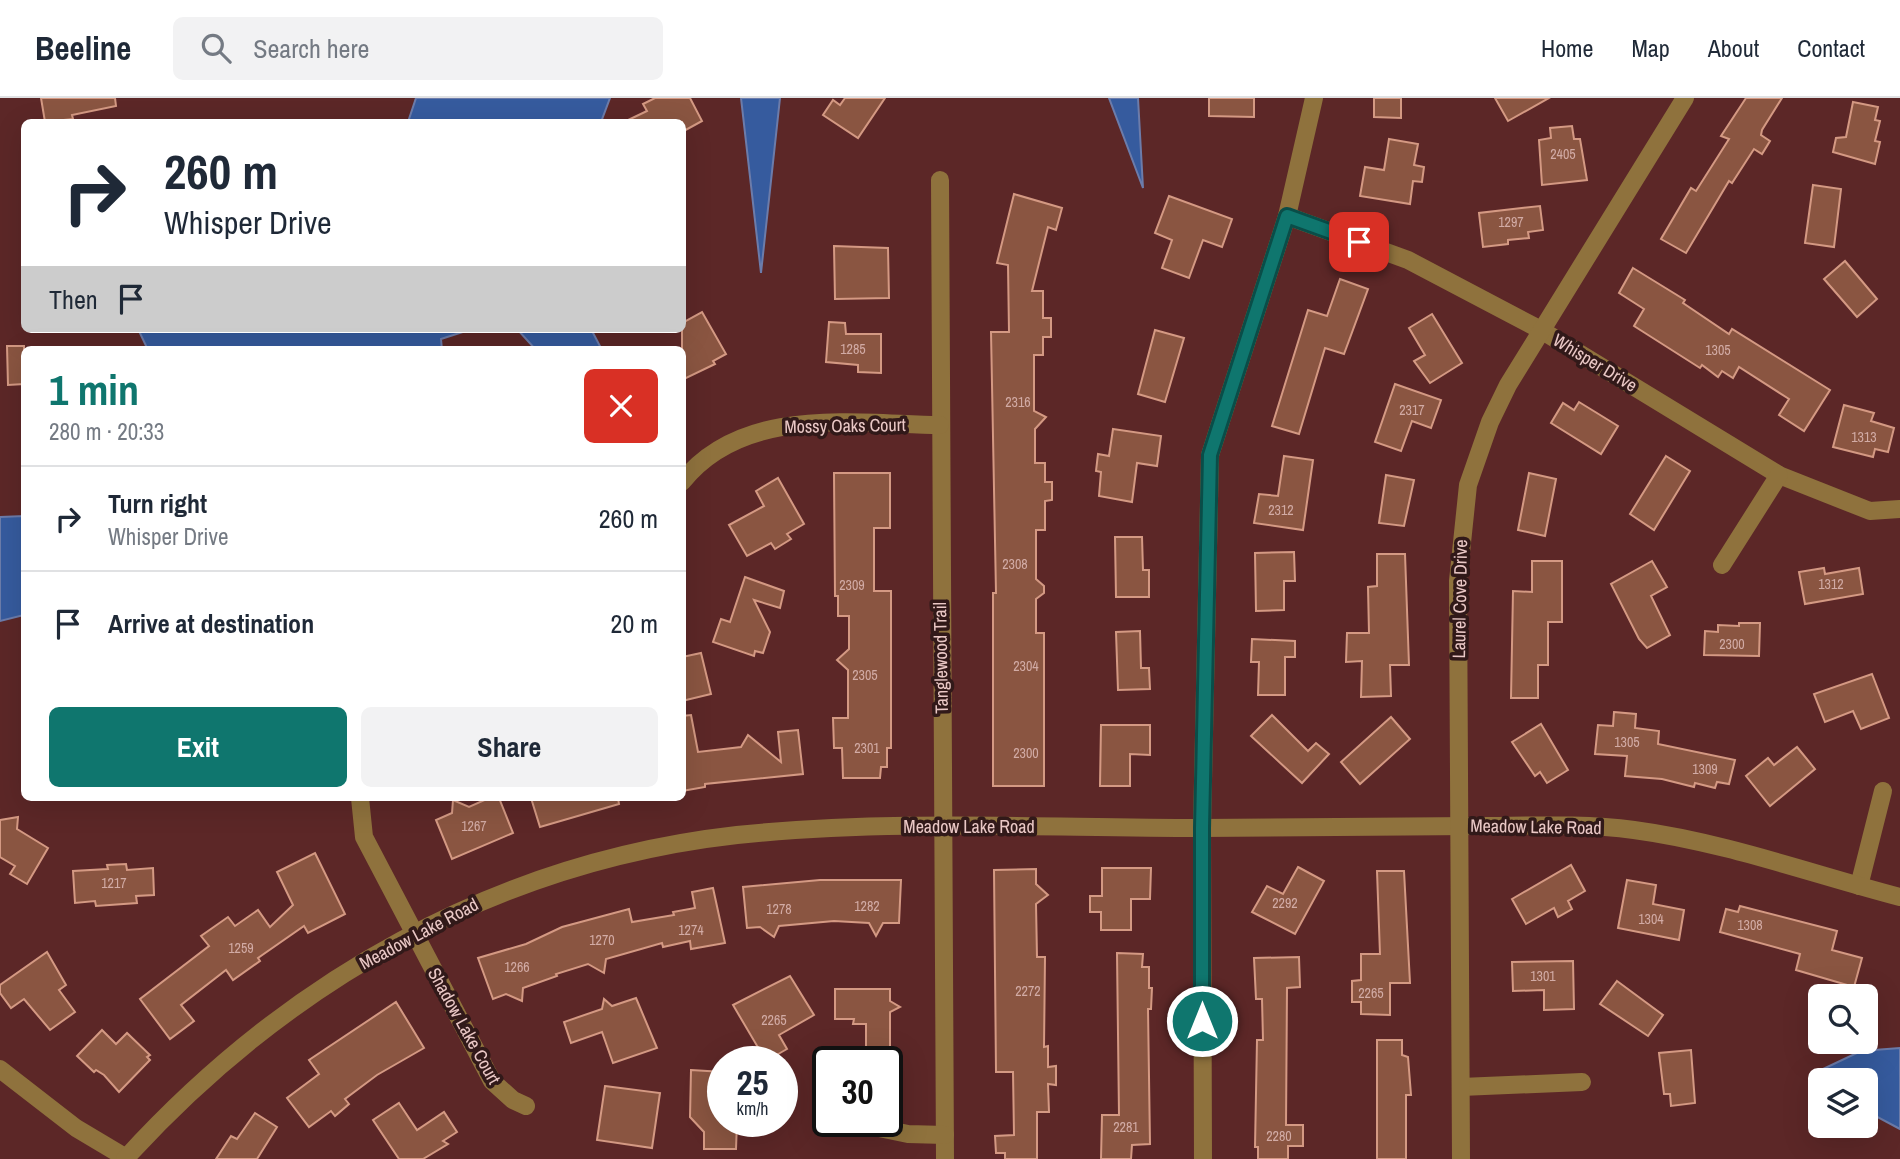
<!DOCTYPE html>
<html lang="en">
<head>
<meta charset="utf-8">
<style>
	:root { --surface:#fff; --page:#f2f2f3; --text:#1f2937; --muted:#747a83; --line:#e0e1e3; --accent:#0f766e }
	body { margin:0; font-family:"Archivo Narrow",sans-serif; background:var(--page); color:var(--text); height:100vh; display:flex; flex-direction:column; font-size:26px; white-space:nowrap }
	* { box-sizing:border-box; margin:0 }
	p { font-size:23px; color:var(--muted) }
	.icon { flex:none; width:38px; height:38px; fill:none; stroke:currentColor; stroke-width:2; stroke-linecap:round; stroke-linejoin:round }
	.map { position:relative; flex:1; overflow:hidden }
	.details { position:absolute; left:21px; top:248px; width:665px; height:455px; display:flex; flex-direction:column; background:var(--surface); border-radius:10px; box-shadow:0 7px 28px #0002 }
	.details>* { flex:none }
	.hud { position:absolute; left:21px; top:21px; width:665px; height:214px; border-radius:10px; box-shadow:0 7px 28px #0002; background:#fff; color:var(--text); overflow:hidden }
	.fabs { position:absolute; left:1808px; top:886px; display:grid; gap:14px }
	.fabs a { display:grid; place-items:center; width:70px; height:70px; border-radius:10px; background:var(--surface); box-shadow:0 7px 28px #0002; font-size:35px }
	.speed { position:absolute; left:707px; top:948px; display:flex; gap:14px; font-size:35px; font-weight:700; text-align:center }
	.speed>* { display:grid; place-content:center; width:91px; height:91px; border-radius:50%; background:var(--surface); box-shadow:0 7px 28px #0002; line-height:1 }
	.speed small { font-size:18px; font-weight:400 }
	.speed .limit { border:4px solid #111; border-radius:10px; background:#fff; color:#111 }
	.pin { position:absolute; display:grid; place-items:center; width:60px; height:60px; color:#fff; margin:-30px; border-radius:14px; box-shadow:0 4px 10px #0006 }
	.me { position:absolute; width:77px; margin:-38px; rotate:0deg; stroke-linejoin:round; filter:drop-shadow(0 0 5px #0008) }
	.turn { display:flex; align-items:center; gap:24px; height:147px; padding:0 28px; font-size:32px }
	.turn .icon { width:91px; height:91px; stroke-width:2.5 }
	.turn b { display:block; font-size:49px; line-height:60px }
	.then { display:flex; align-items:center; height:66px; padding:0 28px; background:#0003; gap:14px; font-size:26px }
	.round { display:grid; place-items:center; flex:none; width:74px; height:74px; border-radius:10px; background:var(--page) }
	.headline { display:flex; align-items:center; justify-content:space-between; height:119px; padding:0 28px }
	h1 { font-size:42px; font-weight:800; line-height:52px; color:var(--accent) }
	.cta { display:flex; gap:14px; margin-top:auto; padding:14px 28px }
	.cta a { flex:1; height:80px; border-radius:10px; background:var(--accent); color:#fff; font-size:28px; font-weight:800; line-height:80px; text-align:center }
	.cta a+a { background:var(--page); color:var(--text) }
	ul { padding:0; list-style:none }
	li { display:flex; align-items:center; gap:21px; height:105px; padding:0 28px; border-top:2px solid var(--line) }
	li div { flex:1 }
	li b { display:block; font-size:26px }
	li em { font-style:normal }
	header { display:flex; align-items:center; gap:42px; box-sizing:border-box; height:98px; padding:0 35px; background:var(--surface); border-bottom:2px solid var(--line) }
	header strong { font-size:33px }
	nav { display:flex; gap:38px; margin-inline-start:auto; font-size:24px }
	.search { width:490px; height:63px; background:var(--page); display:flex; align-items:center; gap:18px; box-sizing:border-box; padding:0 24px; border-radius:10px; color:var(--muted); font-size:26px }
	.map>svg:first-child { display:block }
	.water { fill:#365b9e; stroke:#6c7caa; stroke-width:2 }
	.building { fill:#8a5541; stroke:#d49983; stroke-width:2 }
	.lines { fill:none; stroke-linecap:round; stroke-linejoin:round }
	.minor { stroke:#8f723d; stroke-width:18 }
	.route-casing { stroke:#0a4d48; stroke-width:18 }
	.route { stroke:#0f766e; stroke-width:12 }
	.labels { text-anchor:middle; stroke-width:7; stroke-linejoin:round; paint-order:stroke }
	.number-label { font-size:14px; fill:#d2aba5 }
	.street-label { font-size:18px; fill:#eac8c6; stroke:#311919 }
</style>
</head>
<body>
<header>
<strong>Beeline</strong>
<div class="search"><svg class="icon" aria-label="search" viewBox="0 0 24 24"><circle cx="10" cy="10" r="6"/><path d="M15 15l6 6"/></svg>Search here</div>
<nav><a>Home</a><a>Map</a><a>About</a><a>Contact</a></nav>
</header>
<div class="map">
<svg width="1900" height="1061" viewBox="0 0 1900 1061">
	<rect width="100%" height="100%" fill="#5c2727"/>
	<g class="water">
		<polygon points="416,0 610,0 601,24 408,24"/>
		<polygon points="741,0 780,0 761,175"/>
		<polygon points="1109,0 1138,0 1143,90"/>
		<polygon points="138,231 472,231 441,241 442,252 148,252"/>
		<polygon points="517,231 591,231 602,252 536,252"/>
		<polygon points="24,418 24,517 0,523 0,419"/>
		<polygon points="1900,950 1900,1031 1866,1013 1866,982 1828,982 1821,972 1861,953"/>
	</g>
	<g class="building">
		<polygon points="41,0 115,0 116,8 72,17 73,21 45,24"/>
		<polygon points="655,0 690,0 702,23 682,34 682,24 624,24 647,13 643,6"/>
		<polygon points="845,0 885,0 858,40 823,17 833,2 840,7"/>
		<polygon points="1209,0 1254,0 1254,19 1209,18"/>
		<polygon points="1374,0 1401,0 1401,20 1374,19"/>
		<polygon points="1495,0 1549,0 1508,23"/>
		<polygon points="1746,0 1782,0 1762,32 1761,37 1770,43 1762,56 1754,51 1732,85 1729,83 1686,155 1661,141 1691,90 1696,93 1729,41 1721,38"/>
		<polygon points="1853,4 1878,9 1875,22 1880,23 1875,43 1880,44 1875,66 1833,54 1836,40 1846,39"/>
		<polygon points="1572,28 1574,41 1580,41 1587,82 1542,87 1539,42 1551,40 1550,30"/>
		<polygon points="1389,41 1418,46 1414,67 1424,69 1422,84 1413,83 1410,106 1360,98 1365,69 1384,72"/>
		<polygon points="1813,87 1841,91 1834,149 1805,145"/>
		<polygon points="1014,96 1062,110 1056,132 1048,129 1032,193 1043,193 1043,220 1051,220 1051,239 1043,239 1043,257 1034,257 1034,313 1046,319 1035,331 1035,365 1045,365 1045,384 1052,384 1052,402 1045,403 1045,432 1036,432 1036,481 1044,488 1044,495 1036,501 1036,535 1044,535 1044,688 993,688 993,495 996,495 991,234 1009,234 1008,167 997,165"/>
		<polygon points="1169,98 1232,121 1222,149 1203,142 1189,180 1162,170 1172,142 1155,135"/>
		<polygon points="1540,108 1543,132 1528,134 1529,140 1508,142 1508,146 1483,149 1479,115"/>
		<polygon points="834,148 888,150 889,200 835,201"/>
		<polygon points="1845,163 1877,201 1857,219 1824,181"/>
		<polygon points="1633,170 1685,202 1683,205 1729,236 1732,231 1830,292 1804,333 1779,317 1789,301 1739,269 1733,280 1722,273 1718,279 1702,267 1700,270 1634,228 1644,211 1619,195"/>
		<polygon points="1340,181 1368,191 1344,256 1325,250 1299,336 1272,328 1308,212 1327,218"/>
		<polygon points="702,214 726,256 713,263 715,266 682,282 682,225"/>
		<polygon points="1432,216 1462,265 1430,285 1414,263 1425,257 1409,230"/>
		<polygon points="829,224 845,225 846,236 881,236 881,275 858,274 858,267 826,264"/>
		<polygon points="1155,232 1184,240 1165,304 1138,296"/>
		<polygon points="7,248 24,248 24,286 8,287"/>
		<polygon points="1395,286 1441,302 1431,330 1412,323 1401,353 1375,344"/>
		<polygon points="1579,304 1618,328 1601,356 1551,325 1563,305 1574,312"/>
		<polygon points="1844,307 1874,315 1871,323 1894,330 1888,354 1875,351 1873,359 1833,349"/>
		<polygon points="1113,331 1161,338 1157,368 1137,365 1132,404 1099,398 1101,374 1096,373 1098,356 1109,358"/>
		<polygon points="1284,358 1313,362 1303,432 1254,425 1259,396 1278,398"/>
		<polygon points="1666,358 1690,373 1654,432 1630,416"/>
		<polygon points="834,375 890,375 890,430 874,430 874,493 891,493 891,650 887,650 887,669 881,669 880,680 843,680 842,650 834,650 833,620 848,620 848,572 837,562 849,551 849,518 838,518 838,498 835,498"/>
		<polygon points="1529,375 1556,381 1545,438 1518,432"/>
		<polygon points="1386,377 1414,382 1404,428 1379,425"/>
		<polygon points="778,380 804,426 787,436 791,441 775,451 771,445 747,458 729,427 764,408 756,393"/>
		<polygon points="1115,439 1142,439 1143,472 1149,472 1149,499 1116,499"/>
		<polygon points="1294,454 1295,483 1284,483 1284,512 1256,513 1255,455"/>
		<polygon points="1377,456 1405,456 1409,567 1390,567 1391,598 1361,599 1362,563 1346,564 1347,535 1369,535 1368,489 1377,488"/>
		<polygon points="1532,463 1562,463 1562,524 1548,524 1548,567 1538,567 1538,600 1511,600 1513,493 1532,494"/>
		<polygon points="1652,463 1667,489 1651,498 1670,537 1647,550 1639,541 1611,486"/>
		<polygon points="1824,470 1825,476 1859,470 1863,496 1805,506 1799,474"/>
		<polygon points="745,479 784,493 780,510 754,502 770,534 763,555 755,553 754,558 713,544 721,521 730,524"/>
		<polygon points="1739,525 1760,525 1759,558 1704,557 1705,533 1718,534 1718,527 1739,528"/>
		<polygon points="1140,533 1141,570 1149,570 1150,591 1118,592 1116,534"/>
		<polygon points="1252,541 1295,543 1295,559 1285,559 1285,597 1258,597 1259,564 1251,564"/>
		<polygon points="701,555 711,596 682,603 682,559"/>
		<polygon points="1872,576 1889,620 1861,631 1853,613 1825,624 1814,596"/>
		<polygon points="1614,614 1636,616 1635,630 1659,633 1658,646 1735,662 1729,686 1717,684 1715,690 1695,685 1694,689 1662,681 1625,678 1627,658 1595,656 1598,627 1613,628"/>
		<polygon points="691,617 698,654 741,649 748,637 781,664 778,634 798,632 803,676 705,686 705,689 682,693 682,618"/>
		<polygon points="1272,617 1308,653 1316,645 1329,656 1302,685 1251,638"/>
		<polygon points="1391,619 1410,641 1360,686 1341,664"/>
		<polygon points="1541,626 1568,672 1547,685 1540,674 1535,678 1512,644"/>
		<polygon points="1101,627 1150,627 1150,657 1130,656 1130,688 1100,688"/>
		<polygon points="1797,649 1815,671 1770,708 1746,678 1768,660 1774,667"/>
		<polygon points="489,700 499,700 513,735 452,761 436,722 452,715 453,702 469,709"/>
		<polygon points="531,700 618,700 619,706 540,729"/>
		<polygon points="18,719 17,731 48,750 27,786 10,776 15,768 0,759 0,722"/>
		<polygon points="315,755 345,816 308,835 304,828 258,860 260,863 233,882 226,872 181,907 194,923 170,941 140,901 209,848 201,838 228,819 235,828 258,812 270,829 293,807 277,774"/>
		<polygon points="126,766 127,772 153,770 154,797 136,798 137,805 96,808 95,803 75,805 73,773 108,771 107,767"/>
		<polygon points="1571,767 1585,793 1568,803 1572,811 1558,819 1554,810 1526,826 1512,801"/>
		<polygon points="1298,769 1324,783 1295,836 1252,814 1267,788 1283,796"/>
		<polygon points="1102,770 1151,770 1150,801 1131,801 1131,832 1101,832 1101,814 1090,814 1090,798 1102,798"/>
		<polygon points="1036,771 1036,786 1048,797 1036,806 1037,859 1045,859 1044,949 1048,948 1048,969 1056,968 1056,987 1048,986 1049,1014 1037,1014 1037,1061 1005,1061 1005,1055 996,1055 995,1038 1014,1037 1013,974 996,974 994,772"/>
		<polygon points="1377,773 1404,773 1410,885 1390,885 1390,917 1361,916 1361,904 1352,904 1352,883 1361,882 1361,856 1380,856"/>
		<polygon points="820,782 901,782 899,825 883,825 876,838 869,825 834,823 779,828 774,839 760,829 747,830 743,789"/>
		<polygon points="1627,782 1656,787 1653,806 1684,812 1679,842 1618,830"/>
		<polygon points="713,790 725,845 691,851 690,843 663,849 662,845 606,861 604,875 588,866 556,876 557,878 523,890 522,903 506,896 493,901 478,860 526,846 562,829 629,811 632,824 674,817 673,814 695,810 692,794"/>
		<polygon points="1740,808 1837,833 1832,852 1862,860 1854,889 1796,872 1800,856 1720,834 1726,811 1738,814"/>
		<polygon points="47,854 66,887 59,892 75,914 50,932 24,901 11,910 0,895 0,887"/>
		<polygon points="1117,855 1143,856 1142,869 1149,869 1149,890 1152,890 1151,911 1148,911 1150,1046 1132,1047 1131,1061 1101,1061 1102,1017 1119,1017"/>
		<polygon points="1299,859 1300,889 1287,890 1286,1027 1303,1027 1303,1048 1288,1048 1288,1061 1258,1061 1258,1049 1255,1049 1257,942 1263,942 1262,901 1256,901 1254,860"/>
		<polygon points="1573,863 1574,911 1544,912 1544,892 1513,893 1512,864"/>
		<polygon points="790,878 814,917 779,937 787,951 766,963 733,907"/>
		<polygon points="1617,883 1663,917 1648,938 1600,906"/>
		<polygon points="835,891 890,891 890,903 900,909 890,914 890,954 866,954 866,926 853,926 854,921 835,921"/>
		<polygon points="636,900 657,950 613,965 602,934 571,945 564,924 602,911 604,901 612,908"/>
		<polygon points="396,904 424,950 377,977 345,1001 349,1006 335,1018 331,1013 309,1029 287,1000 319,976 309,962"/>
		<polygon points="102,932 116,946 127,935 150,957 147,959 150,962 119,994 104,977 96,972 94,974 77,958"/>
		<polygon points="1377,942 1402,942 1402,957 1408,959 1411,997 1406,997 1406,1061 1377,1061"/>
		<polygon points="1691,952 1695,1005 1671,1008 1670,996 1664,996 1659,955"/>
		<polygon points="691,972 723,974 723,1024 737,1024 736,1051 704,1051 704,1034 690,1019"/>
		<polygon points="605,988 660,995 652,1050 597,1042"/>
		<polygon points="399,1005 417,1032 444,1014 457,1034 443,1043 448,1046 423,1061 399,1061 373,1022"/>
		<polygon points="255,1015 277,1029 257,1061 216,1061 231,1038 237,1041"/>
	</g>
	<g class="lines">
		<g class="minor">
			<polyline points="940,82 945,1061"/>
			<polyline points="1287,118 1408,162 1541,232 1779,377 1870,413 1900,411"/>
			<path d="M682,384c61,-77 173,-58 258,-57"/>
			<polyline points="1722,467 1779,377"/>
			<polyline points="360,700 364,739 492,983 513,1002 526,1008"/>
			<polyline points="1859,788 1883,693"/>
			<polyline points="0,971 76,1030 128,1061"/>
			<polyline points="1461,989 1582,984"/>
			<polyline points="824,1016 828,1017"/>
			<polyline points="850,1024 908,1036 945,1037"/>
			<path d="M125,1061c162,-178 371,-297 612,-324 154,-16 309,-7 463,-7 91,0 183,-2 274,-2 53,0 107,-3 160,4 90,12 178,44 266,67"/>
			<polyline points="1203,1061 1202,730 1210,357 1287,118 1314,0"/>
			<polyline points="1461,1061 1458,483 1468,387 1490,324 1508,287 1685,0"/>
		</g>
	</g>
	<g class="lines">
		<g class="route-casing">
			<polyline id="route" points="1202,923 1202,730 1210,357 1287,118 1359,144"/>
		</g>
		<use href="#route" class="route"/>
	</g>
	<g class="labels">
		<g class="number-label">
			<text x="1563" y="61">2405</text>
			<text x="1511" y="129">1297</text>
			<text x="853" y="256">1285</text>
			<text x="1718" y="257">1305</text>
			<text x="1018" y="309">2316</text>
			<text x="1412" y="317">2317</text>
			<text x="1864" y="344">1313</text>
			<text x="1281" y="417">2312</text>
			<text x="1015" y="471">2308</text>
			<text x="1831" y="491">1312</text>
			<text x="852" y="492">2309</text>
			<text x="1732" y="551">2300</text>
			<text x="1026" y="573">2304</text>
			<text x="865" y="582">2305</text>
			<text x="1627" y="649">1305</text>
			<text x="867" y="655">2301</text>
			<text x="1026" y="660">2300</text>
			<text x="1705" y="676">1309</text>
			<text x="474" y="733">1267</text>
			<text x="114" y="790">1217</text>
			<text x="1285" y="810">2292</text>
			<text x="867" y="813">1282</text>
			<text x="779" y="816">1278</text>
			<text x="1651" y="826">1304</text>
			<text x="1750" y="832">1308</text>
			<text x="691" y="837">1274</text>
			<text x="602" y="847">1270</text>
			<text x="241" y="855">1259</text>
			<text x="517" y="874">1266</text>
			<text x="1543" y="883">1301</text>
			<text x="1028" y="898">2272</text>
			<text x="1371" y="900">2265</text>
			<text x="774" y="927">2265</text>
			<text x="1126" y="1034">2281</text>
			<text x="1279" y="1043">2280</text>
		</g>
		<g class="street-label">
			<text transform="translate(1595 265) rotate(31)" y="6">Whisper Drive</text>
			<text transform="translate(845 328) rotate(-1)" y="6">Mossy Oaks Court</text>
			<text transform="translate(1460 501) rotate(-89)" y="6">Laurel Cove Drive</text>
			<text transform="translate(941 560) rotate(-91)" y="6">Tanglewood Trail</text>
			<text x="969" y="735">Meadow Lake Road</text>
			<text transform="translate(1536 729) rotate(1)" y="6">Meadow Lake Road</text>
			<text transform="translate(419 836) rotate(-28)" y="6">Meadow Lake Road</text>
			<text transform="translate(464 928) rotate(61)" y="6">Shadow Lake Court</text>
		</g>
	</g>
</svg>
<div class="fabs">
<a><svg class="icon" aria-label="search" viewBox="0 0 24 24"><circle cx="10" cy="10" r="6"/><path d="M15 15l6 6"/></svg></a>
<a><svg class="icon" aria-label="layers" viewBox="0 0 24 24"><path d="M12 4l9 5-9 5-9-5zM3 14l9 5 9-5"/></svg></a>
</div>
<div class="speed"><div>25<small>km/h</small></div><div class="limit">30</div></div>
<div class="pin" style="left:1359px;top:144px;background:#d93025"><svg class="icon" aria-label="arrive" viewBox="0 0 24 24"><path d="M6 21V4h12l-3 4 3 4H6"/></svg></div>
<svg class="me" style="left:1202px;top:923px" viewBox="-20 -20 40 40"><circle r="17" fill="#0f766e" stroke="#fff" stroke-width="3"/><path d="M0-11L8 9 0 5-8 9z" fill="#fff"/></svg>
<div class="hud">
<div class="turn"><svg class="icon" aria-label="right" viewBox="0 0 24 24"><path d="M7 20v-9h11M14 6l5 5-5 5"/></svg><div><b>260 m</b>Whisper Drive</div></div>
<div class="then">Then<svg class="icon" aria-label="arrive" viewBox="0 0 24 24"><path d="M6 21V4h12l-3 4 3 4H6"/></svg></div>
</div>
<section class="details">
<div class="headline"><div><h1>1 min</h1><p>280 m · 20:33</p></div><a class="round" style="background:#d93025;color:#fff"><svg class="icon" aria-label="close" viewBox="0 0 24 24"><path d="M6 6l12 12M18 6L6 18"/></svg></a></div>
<ul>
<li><svg class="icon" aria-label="right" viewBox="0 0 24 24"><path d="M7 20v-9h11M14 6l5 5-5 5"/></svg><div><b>Turn right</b><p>Whisper Drive</p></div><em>260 m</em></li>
<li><svg class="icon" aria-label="arrive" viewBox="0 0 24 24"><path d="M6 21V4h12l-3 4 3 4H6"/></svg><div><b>Arrive at destination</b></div><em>20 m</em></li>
</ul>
<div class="cta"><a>Exit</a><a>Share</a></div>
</section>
</div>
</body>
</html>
